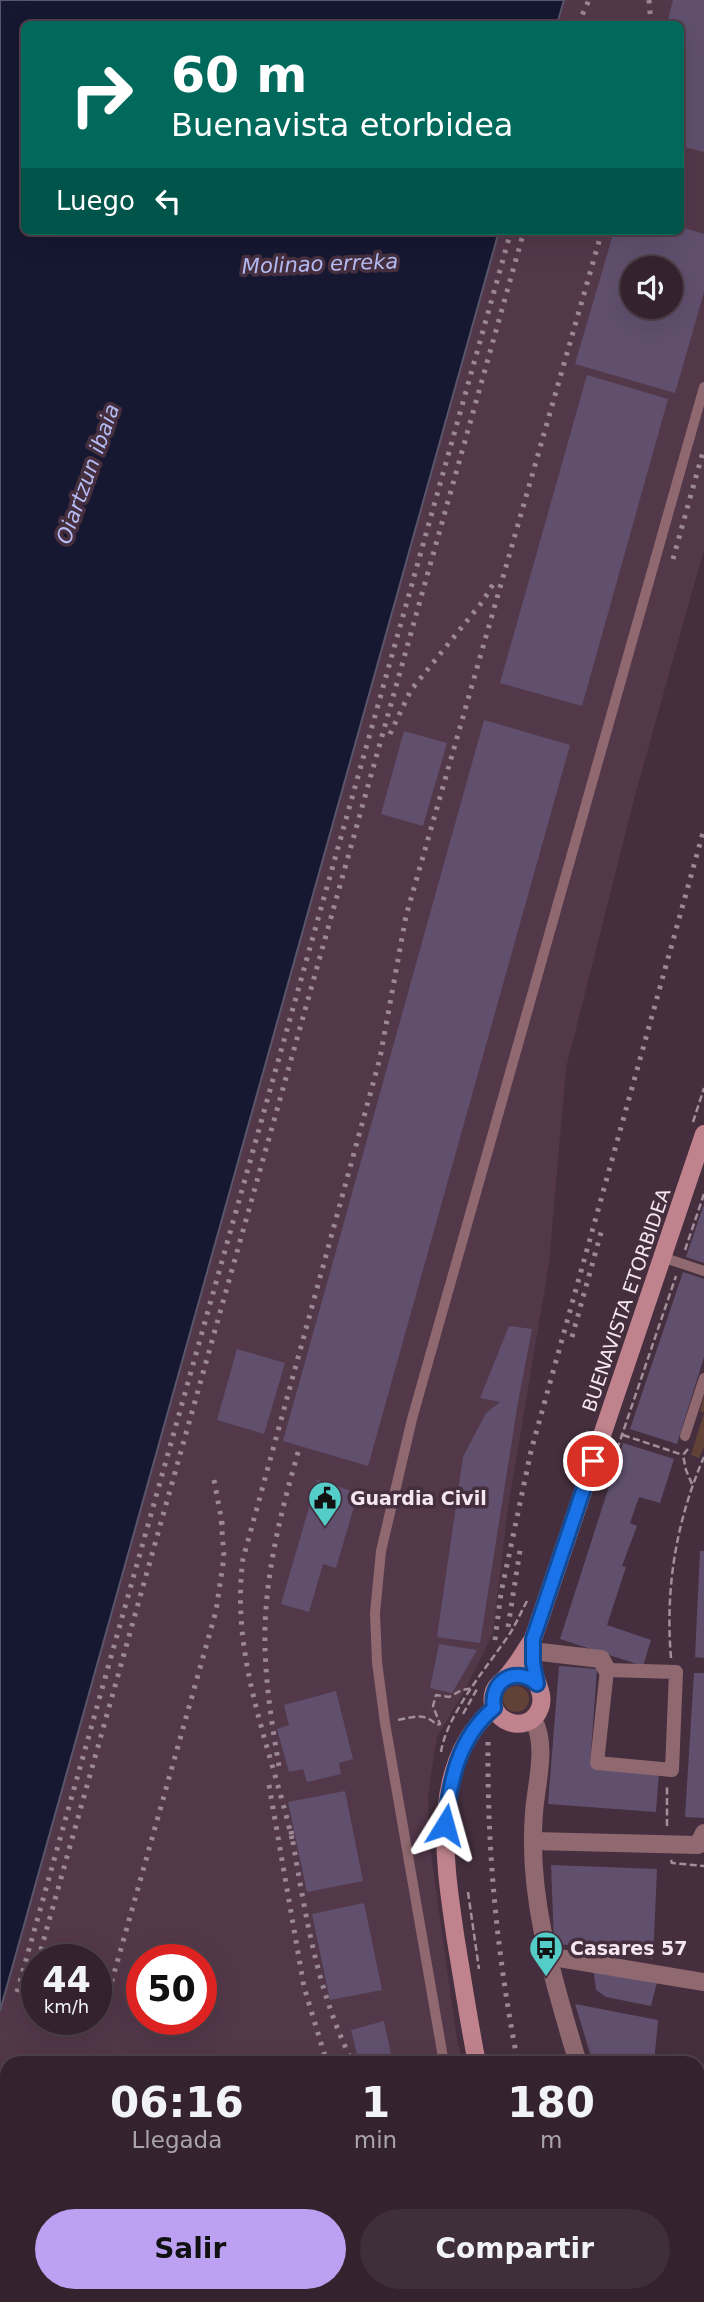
<!DOCTYPE html>
<html lang="es">
<head>
<meta charset="utf-8">
<style>
	:root { --surface:#34232e; --page:#3f2f3a; --text:#f1f3f6; --muted:#a9a4aa; --line:#4e404a; --accent:#bca0f2 }
	body { margin:0; font-family:"DejaVu Sans",sans-serif; background:var(--page); color:var(--text); height:100vh; display:flex; flex-direction:column; font-size:26px; white-space:nowrap }
	* { box-sizing:border-box; margin:0 }
	p { font-size:23px; color:var(--muted) }
	.icon { flex:none; width:38px; height:38px; fill:none; stroke:currentColor; stroke-width:2; stroke-linecap:round; stroke-linejoin:round }
	.map { position:relative; flex:1; overflow:hidden }
	.sheet { position:absolute; left:0px; top:2056px; width:705px; height:247px; display:flex; flex-direction:column; background:var(--surface); border-radius:21px 21px 0 0; box-shadow:0 7px 28px #0002,0 0 0 2px var(--line) }
	.sheet>* { flex:none }
	.banner { position:absolute; left:21px; top:21px; width:663px; height:214px; border-radius:10px; box-shadow:0 7px 28px #0002,0 0 0 2px var(--line); background:#00695c; color:#fff; overflow:hidden }
	.controls { position:absolute; left:620px; top:256px; display:grid; gap:14px }
	.controls a { display:grid; place-items:center; width:63px; height:63px; border-radius:50%; background:var(--surface); box-shadow:0 7px 28px #0002,0 0 0 2px var(--line); font-size:35px }
	.speed { position:absolute; left:21px; top:1944px; display:flex; gap:14px; font-size:35px; font-weight:700; text-align:center }
	.speed>* { display:grid; place-content:center; width:91px; height:91px; border-radius:50%; background:var(--surface); box-shadow:0 7px 28px #0002,0 0 0 2px var(--line); line-height:1 }
	.speed small { font-size:18px; font-weight:400 }
	.speed .limit { border:10px solid #d22; background:#fff; color:#111 }
	.pin { position:absolute; display:grid; place-items:center; width:60px; height:60px; color:#fff; margin:-30px; border:4px solid #fff; border-radius:50%; box-shadow:0 2px 7px #0007 }
	.me { position:absolute; width:77px; margin:-38px; rotate:8deg; stroke-linejoin:round; filter:drop-shadow(0 0 5px #0008) }
	.turn { display:flex; align-items:center; gap:24px; height:147px; padding:0 35px; font-size:32px }
	.turn .icon { width:91px; height:91px; stroke-width:2.5 }
	.turn b { display:block; font-size:49px; line-height:60px }
	.then { display:flex; align-items:center; height:66px; padding:0 35px; background:#0003; gap:14px; font-size:26px }
	.eta { display:flex; justify-content:space-evenly; align-items:center; height:119px; text-align:center }
	.eta b { font-size:42px; font-weight:700; line-height:49px }
	.primary-button { display:flex; gap:14px; margin-top:auto; padding:14px 35px }
	.primary-button a { flex:1; height:80px; border-radius:42px; background:var(--accent); color:#111; font-size:28px; font-weight:700; line-height:80px; text-align:center }
	.primary-button a+a { background:var(--page); color:var(--text) }
	.map>svg:first-child { display:block }
	.built { fill:#53384a; fill-rule:evenodd }
	.green { fill:#624137 }
	.water { fill:#161731; stroke:#59556a; stroke-width:2 }
	.building { fill:#60506e; fill-rule:evenodd }
	.lines { fill:none; stroke-linecap:round; stroke-linejoin:round }
	.path { stroke:#a18f9b; stroke-width:2.5; stroke-dasharray:7 3.5; stroke-linecap:butt }
	.service { stroke:#8f696f; stroke-width:10 }
	.pedestrian { stroke:#8f696f; stroke-width:14 }
	.minor { stroke:#8f696f; stroke-width:18 }
	.tertiary { stroke:#8f696f; stroke-width:18 }
	.secondary { stroke:#c0838e; stroke-width:18 }
	.rail { stroke:#9a8894; stroke-width:5; stroke-dasharray:3.5 7; stroke-linecap:butt }
	.route-casing { stroke:#114b97; stroke-width:18 }
	.route { stroke:#1a73e8; stroke-width:12 }
	.labels { text-anchor:middle; stroke-width:7; stroke-linejoin:round; paint-order:stroke }
	.street-label { font-size:19px; fill:#f5e7f0; stroke:#452f3e }
	.poi-label { font-size:19px; font-weight:bold; fill:#f5e7f0; stroke:#452f3e; text-anchor:start }
	.water-label { font-size:21px; font-style:italic; fill:#b5bcf5; stroke:#452f3e }
</style>
</head>
<body>
<div class="map">
<svg width="704" height="2302" viewBox="0 0 704 2302">
	<rect width="100%" height="100%" fill="#452f3e"/>
	<g class="built">
		<path d="M564,0h140v549l-67,239 -71,280 -17,196 -41,244 -15,125 -28,57 -28,47 -9,58 2,52 27,193 6,23h-456v13l-7,-5v-60l499,-1780h182v-207h-124zM632,268h38v38h-38zM37,1960h59v60h-59zM142,1960h59v60h-59z"/>
		<polygon points="396,2296 535,2296 538,2302 398,2302"/>
	</g>
	<g class="green">
		<polygon points="704,1396 704,1447 699,1458 691,1455 704,1413 700,1411"/>
		<circle cx="516" cy="1699" r="13"/>
	</g>
	<g class="water">
		<polygon points="0,0 564,0 557,24 24,24 24,231 499,231 0,2011"/>
		<polygon points="0,2071 7,2076 7,2296 396,2296 398,2302 0,2302"/>
	</g>
	<g class="building">
		<polygon points="673,0 704,0 704,152 681,146 681,24 667,24"/>
		<path d="M681,227l23,7v58l-29,101 -100,-29 39,-133h67zM632,268h38v38h-38z"/>
		<polygon points="587,375 668,399 582,706 500,683"/>
		<polygon points="484,720 570,745 368,1466 283,1441"/>
		<polygon points="404,731 447,743 423,826 381,814"/>
		<polygon points="704,1204 704,1263 686,1257"/>
		<polygon points="683,1272 704,1279 704,1357 677,1444 630,1429"/>
		<polygon points="509,1326 532,1329 518,1402 480,1643 437,1637 463,1457 486,1413 500,1402 480,1398"/>
		<polygon points="237,1349 285,1363 264,1434 217,1420"/>
		<polygon points="623,1443 674,1459 660,1503 639,1497 630,1523 637,1526 622,1566 626,1567 607,1625 651,1640 643,1666 560,1639"/>
		<polygon points="317,1480 358,1493 336,1568 323,1564 309,1612 281,1604"/>
		<polygon points="700,1551 704,1551 704,1658 695,1657"/>
		<polygon points="439,1644 477,1650 452,1693 430,1688"/>
		<polygon points="559,1666 597,1669 590,1765 659,1771 656,1812 548,1804"/>
		<polygon points="694,1673 704,1673 704,1818 685,1817"/>
		<polygon points="336,1691 353,1759 339,1763 341,1774 307,1782 303,1769 289,1772 277,1729 289,1725 284,1705"/>
		<polygon points="345,1791 363,1881 307,1892 288,1802"/>
		<polygon points="551,1865 657,1869 653,1959 554,1943"/>
		<polygon points="364,1903 382,1990 330,2000 312,1914"/>
		<polygon points="593,1967 658,1978 651,2006 606,1997 596,1990"/>
		<polygon points="575,2004 658,2020 654,2063 593,2063"/>
		<polygon points="384,2021 393,2063 359,2063 351,2030"/>
	</g>
	<g class="lines">
		<g class="path">
			<polyline points="693,1122 704,1088"/>
			<polyline points="685,1250 704,1194"/>
			<polyline points="623,1435 683,1455"/>
			<polyline points="688,1449 683,1455 686,1470 692,1484"/>
			<polyline points="607,1479 676,1276"/>
			<path d="M671,1658c-6,-69 5,-137 33,-201"/>
			<polyline points="463,1714 477,1689"/>
			<path d="M398,1720c17,-3 25,-8 39,5l3,-1 -7,-18 3,-11 13,2 13,-7 11,-2"/>
			<path d="M441,1752c6,-38 46,-85 68,-117 7,-11 12,-23 18,-34"/>
			<polyline points="667,1826 667,1784"/>
			<polyline points="671,1860 672,1863 704,1866"/>
			<polyline points="468,1892 479,1969"/>
		</g>
		<g class="service">
			<polyline points="662,1257 704,1271"/>
			<polyline points="685,1436 704,1378"/>
			<polyline points="444,2063 385,1723 377,1662 375,1613 381,1551 412,1419 704,387"/>
			<polyline points="510,2296 512,2302"/>
		</g>
		<polygon class="pedestrian" points="607,1670 676,1672 672,1770 597,1763"/>
		<g class="minor">
			<polyline points="532,1651 601,1659 607,1670"/>
			<polyline points="533,1841 698,1845 704,1833"/>
			<polyline points="547,1956 704,1982"/>
		</g>
		<g class="tertiary">
			<path d="M533,1719c15,27 3,64 1,94 -7,86 20,169 44,250"/>
			<polyline points="666,2296 669,2302"/>
		</g>
		<g class="secondary">
			<path d="M533,1639c-1,11 -1,21 1,32 2,13 11,24 6,37 -11,30 -56,13 -46,-17 3,-8 10,-10 14,-16 10,-11 17,-25 25,-36l171,-505"/>
			<path d="M477,2063c-8,-40 -14,-81 -21,-122 -11,-76 -29,-176 38,-233"/>
			<polyline points="548,2296 550,2302"/>
		</g>
		<g class="rail">
			<polyline points="649,0 651,24"/>
			<polyline points="578,24 589,0"/>
			<polyline points="673,559 704,448"/>
			<polyline points="390,734 411,690 483,601 496,579"/>
			<polyline points="572,1337 602,1229"/>
			<polyline points="214,1480 223,1528"/>
			<polyline points="508,1627 521,1544"/>
			<polyline points="495,1640 501,1593 531,1451 704,829"/>
			<path d="M488,1742c-1,108 9,215 30,321"/>
			<path d="M279,1766c-8,-46 -15,-92 -14,-139 2,-61 17,-119 34,-178"/>
			<polyline points="269,1785 304,1987 327,2063"/>
			<path d="M291,1831c14,80 25,159 62,232"/>
			<path d="M292,1839c-22,-94 -62,-183 -49,-280l137,-501 26,-142 196,-685"/>
			<polyline points="38,1960 524,231"/>
			<polyline points="17,1992 511,231"/>
			<polyline points="29,1993 37,1964"/>
			<polyline points="106,2002 216,1611 224,1557 221,1518"/>
			<polyline points="421,2296 423,2302"/>
			<polyline points="521,2296 524,2302"/>
			<polyline points="599,2296 601,2302"/>
		</g>
	</g>
	<g class="lines">
		<g class="route-casing">
			<path id="route" d="M445,1825c5,-44 13,-87 49,-117 -5,-27 22,-43 43,-24l-4,-21v-24l60,-178"/>
		</g>
		<use href="#route" class="route"/>
	</g>
	<defs>
		<g id="civic-pin" transform="scale(1.75)"><path d="M0 17L-7.5 6A9.5 9.5 0 1 1 7.5 6Z" fill="#54cdc8" stroke="#452f3e"/><path d="M-.6-6.5H3V-4.5H.6V-3L4-1V1h2V6H-6V1h2V-1L-.6-3ZM-1.2 2.5V6h2.4V2.5Z" fill="#111"/></g>
		<g id="bus-pin" transform="scale(1.75)"><path d="M0 17L-7.5 6A9.5 9.5 0 1 1 7.5 6Z" fill="#54cdc8" stroke="#452f3e"/><path d="M-5-6H5V4H4V6H2V4H-2V6H-4V4H-5ZM-3.5-4V0h7V-4ZM-3.5 1.2v1.5H-2V1.2ZM2 1.2v1.5H3.5V1.2Z" fill="#111"/></g>
	</defs>
	<g fill-rule="evenodd">
		<use href="#civic-pin" x="325" y="1498"/>
		<use href="#bus-pin" x="546" y="1948"/>
	</g>
	<g class="labels">
		<g class="street-label">
			<text transform="translate(626 1300) rotate(-71)" y="7">BUENAVISTA ETORBIDEA</text>
		</g>
		<g class="poi-label">
			<text x="350" y="1505">Guardia Civil</text>
			<text x="570" y="1955">Casares 57</text>
		</g>
		<g class="water-label">
			<text transform="translate(320 264) rotate(-2)" y="7">Molinao erreka</text>
			<text transform="translate(88 474) rotate(-70)" y="7">Oiartzun ibaia</text>
		</g>
	</g>
</svg>
<div class="controls">
<a><svg class="icon" aria-label="sound" viewBox="0 0 24 24"><path d="M4 9h4l5-4v14l-5-4H4zM17 9q2 3 0 6"/></svg></a>
</div>
<div class="speed"><div>44<small>km/h</small></div><div class="limit">50</div></div>
<div class="pin" style="left:593px;top:1461px;background:#d93025"><svg class="icon" aria-label="arrive" viewBox="0 0 24 24"><path d="M6 21V4h12l-3 4 3 4H6"/></svg></div>
<svg class="me" style="left:445px;top:1825px" viewBox="-20 -20 40 40"><path d="M0-17L14 15 0 8-14 15z" fill="#1a73e8" stroke="#fff" stroke-width="4"/></svg>
<div class="banner">
<div class="turn"><svg class="icon" aria-label="right" viewBox="0 0 24 24"><path d="M7 20v-9h11M14 6l5 5-5 5"/></svg><div><b>60 m</b>Buenavista etorbidea</div></div>
<div class="then">Luego<svg class="icon" aria-label="left" viewBox="0 0 24 24"><path d="M17 20v-9H6M10 6l-5 5 5 5"/></svg></div>
</div>
<section class="sheet">
<div class="eta">
<div><b>06:16</b><p>Llegada</p></div>
<div><b>1</b><p>min</p></div>
<div><b>180</b><p>m</p></div>
</div>
<div class="primary-button"><a>Salir</a><a>Compartir</a></div>
</section>
</div>
</body>
</html>
